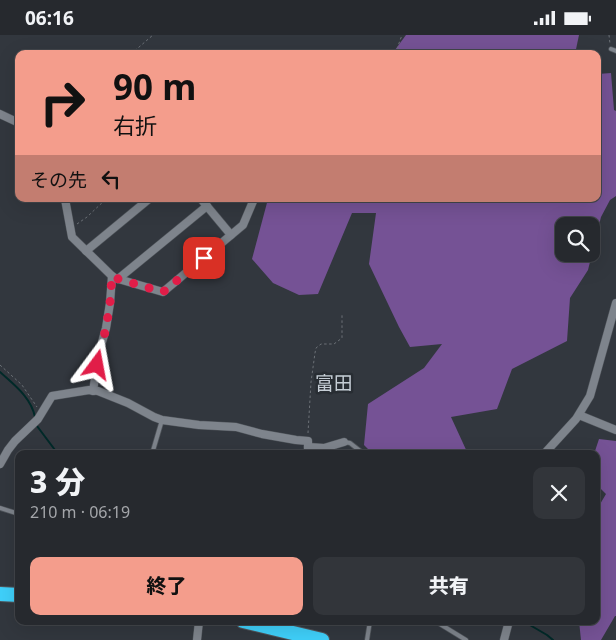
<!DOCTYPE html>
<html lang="ja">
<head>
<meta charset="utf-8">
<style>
	:root { --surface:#26292e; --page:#32353a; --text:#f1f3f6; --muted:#a4a6aa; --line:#42454a; --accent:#f49d8c }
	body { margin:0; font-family:"Noto Sans","Noto Sans JP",sans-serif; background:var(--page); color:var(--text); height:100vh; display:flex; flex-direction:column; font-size:19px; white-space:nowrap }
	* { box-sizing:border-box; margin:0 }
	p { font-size:16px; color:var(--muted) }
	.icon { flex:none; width:28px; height:28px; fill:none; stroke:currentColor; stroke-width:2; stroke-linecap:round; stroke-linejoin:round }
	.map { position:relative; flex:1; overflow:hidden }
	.sheet { position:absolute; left:15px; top:415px; width:585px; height:175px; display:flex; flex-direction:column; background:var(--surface); border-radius:10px; box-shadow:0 5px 20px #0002,0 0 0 1px var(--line) }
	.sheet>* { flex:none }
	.guide { position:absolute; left:15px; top:15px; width:586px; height:152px; border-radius:10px; box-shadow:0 5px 20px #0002,0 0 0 1px var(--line); background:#f49d8c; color:#111; overflow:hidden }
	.buttons { position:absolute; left:555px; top:182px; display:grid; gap:10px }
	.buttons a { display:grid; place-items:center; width:45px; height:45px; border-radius:10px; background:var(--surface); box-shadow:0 5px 20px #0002,0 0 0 1px var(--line); font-size:25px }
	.pin { position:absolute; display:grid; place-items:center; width:42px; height:42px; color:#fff; margin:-21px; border-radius:10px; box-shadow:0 2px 8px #0006 }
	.me { position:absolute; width:55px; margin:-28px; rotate:13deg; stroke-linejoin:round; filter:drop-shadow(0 0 4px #0008) }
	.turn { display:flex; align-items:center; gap:18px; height:105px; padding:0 15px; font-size:22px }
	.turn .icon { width:65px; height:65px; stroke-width:2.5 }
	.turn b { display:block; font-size:35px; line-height:42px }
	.then { display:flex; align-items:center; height:48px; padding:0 15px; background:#0003; gap:10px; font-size:19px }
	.round { display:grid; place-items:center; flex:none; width:52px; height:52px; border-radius:10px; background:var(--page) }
	.head { display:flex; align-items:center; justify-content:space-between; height:85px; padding:0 15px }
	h1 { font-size:30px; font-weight:800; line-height:38px }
	.button { display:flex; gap:10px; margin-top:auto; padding:10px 15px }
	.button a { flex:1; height:58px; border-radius:10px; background:var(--accent); color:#111; font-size:20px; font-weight:800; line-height:58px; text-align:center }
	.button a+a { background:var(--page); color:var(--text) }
	.status { display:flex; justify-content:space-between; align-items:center; height:35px; padding:0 25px; background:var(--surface); direction:ltr }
	.status svg { height:14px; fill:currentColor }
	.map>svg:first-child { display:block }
	.forest { fill:#755295; fill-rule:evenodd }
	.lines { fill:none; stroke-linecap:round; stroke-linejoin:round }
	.stream { stroke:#002928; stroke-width:2 }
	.lane-casing { stroke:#50555b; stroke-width:5.5 }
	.street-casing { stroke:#50555b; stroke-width:9 }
	.highway-casing { stroke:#50555b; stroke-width:16 }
	.path { stroke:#6c7177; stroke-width:1; stroke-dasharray:2.5 2.5; stroke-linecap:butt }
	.lane { stroke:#7e848c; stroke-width:4 }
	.street { stroke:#7e848c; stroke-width:8 }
	.highway { stroke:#3fd0fa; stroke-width:14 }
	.route { stroke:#e11d48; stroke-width:9; stroke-dasharray:0 16.2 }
	.labels { text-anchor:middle; stroke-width:5; stroke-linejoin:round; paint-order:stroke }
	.quarter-label { font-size:19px; fill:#c5cdd5; stroke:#282d33 }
</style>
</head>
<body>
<div class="status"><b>06:16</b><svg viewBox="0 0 49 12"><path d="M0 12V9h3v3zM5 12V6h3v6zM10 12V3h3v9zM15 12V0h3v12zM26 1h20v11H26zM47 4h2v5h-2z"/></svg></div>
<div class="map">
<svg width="616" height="605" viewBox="0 0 616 605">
	<rect width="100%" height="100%" fill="#32373e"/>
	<g class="forest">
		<polygon points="406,0 579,0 575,19 392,19"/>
		<path d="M611,38l3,37 2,1v85l-6,4 -9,17 -13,53 -18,28 -3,43 -55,28 -15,40 -46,8 17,37h-95l-9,-9 4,-41 56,-36 18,-24 -32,3 -11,-20 -30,-63 7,-51h-24l-34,81 -19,1 -26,-12 -21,-24 16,-60h330v-125zM591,191v28h-27v-28z"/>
		<polygon points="599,404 616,406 616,581 615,581 601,605 581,605 579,586 596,586 596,476 606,459 596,449 596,419 594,419"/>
	</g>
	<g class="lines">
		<g class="stream">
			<path d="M0,337c14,13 31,25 35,45"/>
			<polyline points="37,391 58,419"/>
			<polyline points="523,586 547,600 553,605"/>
		</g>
		<g class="lane-casing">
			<g id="lane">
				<polyline points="611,14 616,16"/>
				<polyline points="344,407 350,408 364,419"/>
				<polyline points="152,419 162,385"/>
				<polyline points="0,473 19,479"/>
				<polyline points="435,586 466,605"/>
				<polyline points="367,605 370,586"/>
			</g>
		</g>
		<g class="street-casing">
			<g id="street">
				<polyline points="0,79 19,88"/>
				<polyline points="65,164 72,202 112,241 115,243 163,257 243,190 254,164"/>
				<polyline points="201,164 231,200"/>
				<polyline points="86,216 149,164"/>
				<polyline points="118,244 207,171"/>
				<polyline points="93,356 99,318 106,293 110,268 112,241"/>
				<polyline points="579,380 616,395"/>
				<polyline points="308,412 324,413 344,407"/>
				<polyline points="544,419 576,384 590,361 616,268"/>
				<polyline points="0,429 8,415 15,406 38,384 52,361 89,355 98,356 128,368 154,382 162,385 199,390 236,392 262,399 296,405 308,406 308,419"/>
				<polyline points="197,605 199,586"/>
				<polyline points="504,605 509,586"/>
			</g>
		</g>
		<g class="highway-casing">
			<g id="highway">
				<polyline points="0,559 19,560"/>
				<polyline points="243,586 322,605"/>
			</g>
		</g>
		<g class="path">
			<polyline points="609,0 610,9"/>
			<polyline points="131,19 153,0"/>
			<polyline points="398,19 398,11 402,0"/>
			<polyline points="77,189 87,182 106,164"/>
			<polyline points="0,330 22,350 37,372"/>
			<polyline points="308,398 311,347 315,318 316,313 321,309 334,309 342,303 342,280"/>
		</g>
		<use href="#lane" class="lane"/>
		<use href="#street" class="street"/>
		<use href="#highway" class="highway"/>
	</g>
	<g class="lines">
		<polyline class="route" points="97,330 106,293 110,268 112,241 115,243 163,257 204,223"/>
	</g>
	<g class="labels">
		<g class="quarter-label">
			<text x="334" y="355">富田</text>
		</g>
	</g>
</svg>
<div class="buttons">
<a><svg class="icon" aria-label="search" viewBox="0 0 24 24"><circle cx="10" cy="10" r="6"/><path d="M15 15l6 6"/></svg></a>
</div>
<div class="pin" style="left:204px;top:223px;background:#d93025"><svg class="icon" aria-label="arrive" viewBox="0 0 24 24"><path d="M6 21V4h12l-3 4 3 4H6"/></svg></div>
<svg class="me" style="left:97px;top:330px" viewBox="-20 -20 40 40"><path d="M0-17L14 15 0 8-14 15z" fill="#e11d48" stroke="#fff" stroke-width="4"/></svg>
<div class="guide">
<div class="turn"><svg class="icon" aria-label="right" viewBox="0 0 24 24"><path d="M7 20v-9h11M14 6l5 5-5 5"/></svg><div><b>90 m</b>右折</div></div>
<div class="then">その先<svg class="icon" aria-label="left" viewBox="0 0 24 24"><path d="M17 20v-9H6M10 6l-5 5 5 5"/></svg></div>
</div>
<section class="sheet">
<div class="head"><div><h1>3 分</h1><p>210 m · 06:19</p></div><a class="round"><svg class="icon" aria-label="close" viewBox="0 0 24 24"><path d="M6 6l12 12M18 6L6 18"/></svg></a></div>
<div class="button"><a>終了</a><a>共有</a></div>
</section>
</div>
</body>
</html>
